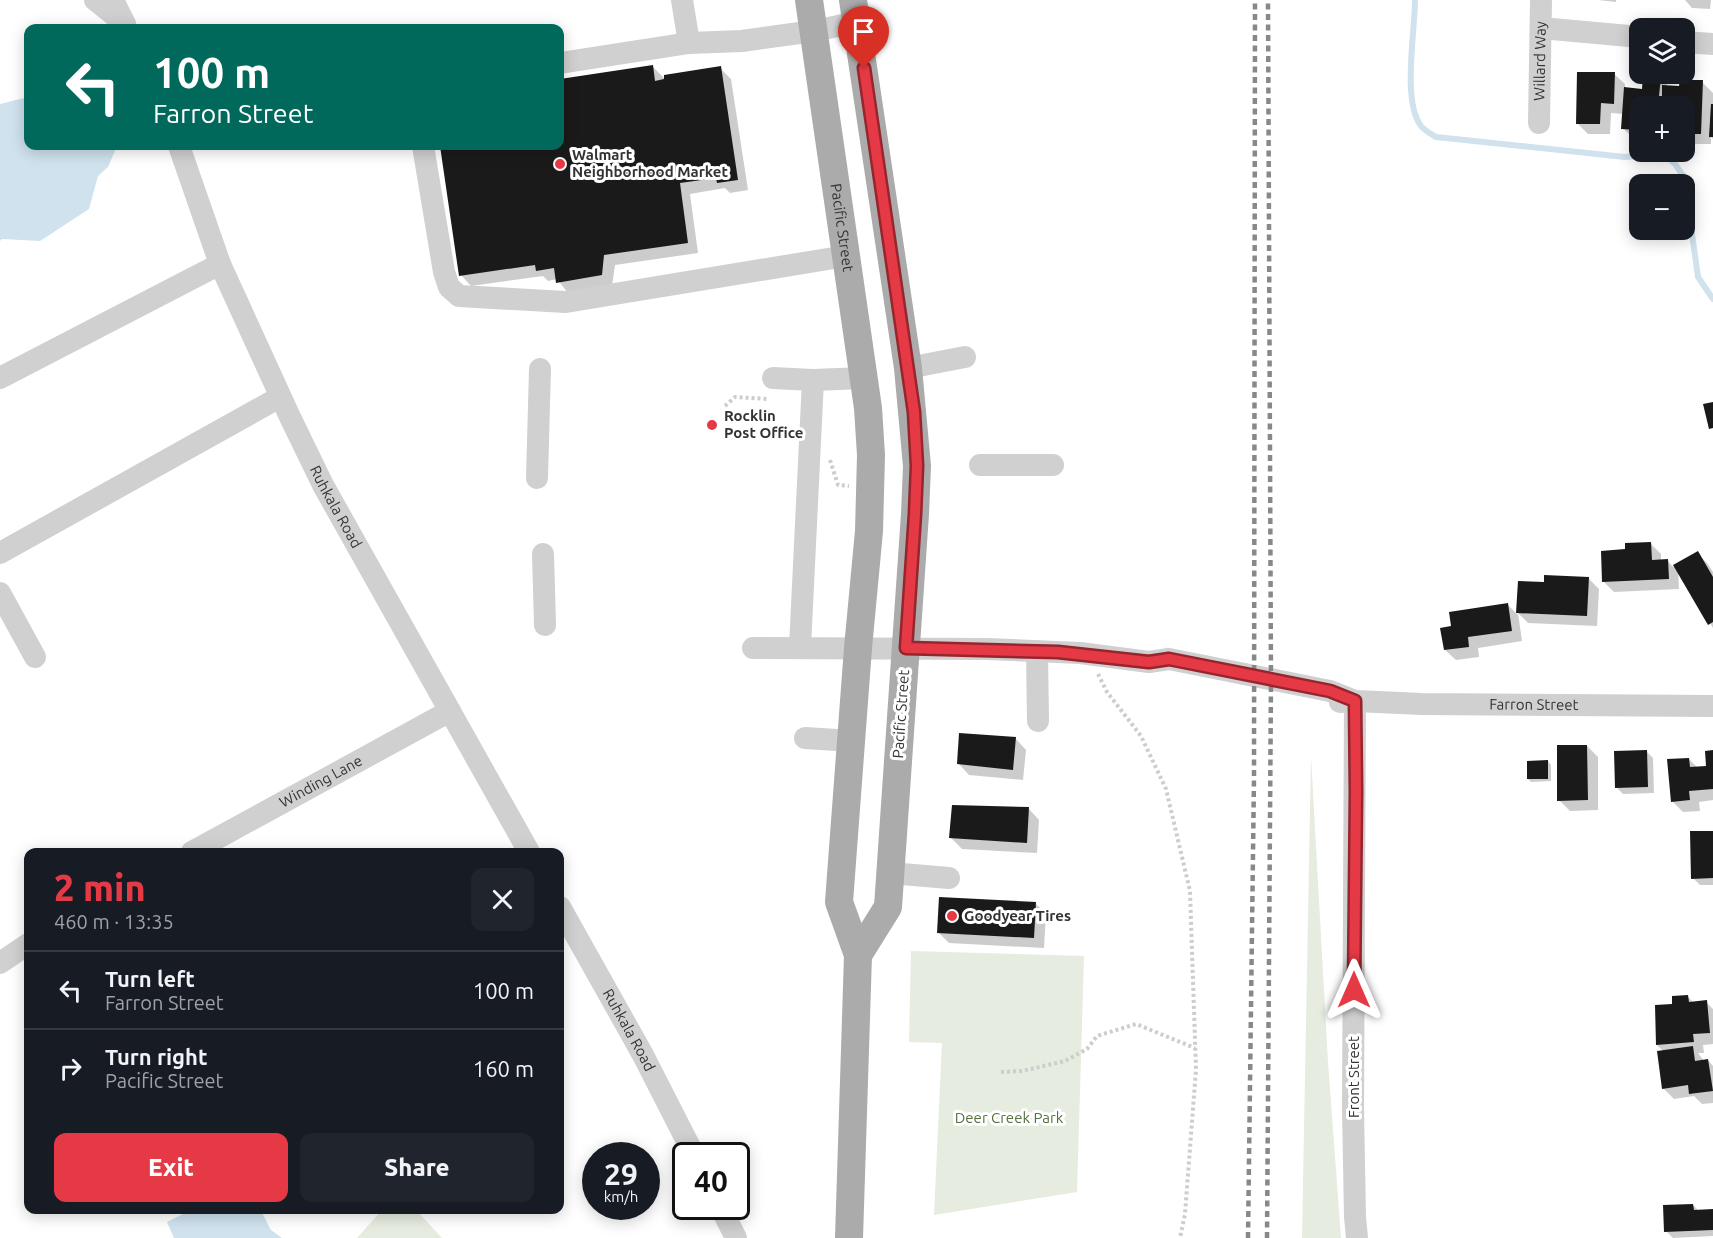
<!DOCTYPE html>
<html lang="en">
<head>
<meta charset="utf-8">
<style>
	:root { --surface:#171b24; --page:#20242c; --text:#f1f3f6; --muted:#9ea1a6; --line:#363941; --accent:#e63946 }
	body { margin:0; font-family:Ubuntu,sans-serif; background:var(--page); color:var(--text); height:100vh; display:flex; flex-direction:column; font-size:22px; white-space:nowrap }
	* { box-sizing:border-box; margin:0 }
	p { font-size:20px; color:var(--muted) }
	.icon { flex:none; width:33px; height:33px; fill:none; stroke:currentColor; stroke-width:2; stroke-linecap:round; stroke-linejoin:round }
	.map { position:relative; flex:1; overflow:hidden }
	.sheet { position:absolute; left:24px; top:848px; width:540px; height:366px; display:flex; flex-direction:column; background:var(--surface); border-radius:12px; box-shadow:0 3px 15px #0003 }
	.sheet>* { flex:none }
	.top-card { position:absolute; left:24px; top:24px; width:540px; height:126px; border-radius:12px; box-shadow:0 3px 15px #0003; background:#00695c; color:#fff; overflow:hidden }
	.fabs { position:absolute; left:1629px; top:18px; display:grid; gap:12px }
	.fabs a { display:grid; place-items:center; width:66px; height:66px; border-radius:12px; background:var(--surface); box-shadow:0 3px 15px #0003; font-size:30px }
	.speed { position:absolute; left:582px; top:1142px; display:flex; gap:12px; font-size:30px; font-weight:700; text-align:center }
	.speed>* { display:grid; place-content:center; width:78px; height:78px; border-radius:50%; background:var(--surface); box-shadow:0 3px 15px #0003; line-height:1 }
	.speed small { font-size:15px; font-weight:400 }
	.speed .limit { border:3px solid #111; border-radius:9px; background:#fff; color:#111 }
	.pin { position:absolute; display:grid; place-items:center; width:51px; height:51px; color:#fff; margin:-62px -26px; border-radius:50% 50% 50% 0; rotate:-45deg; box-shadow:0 0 6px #0007 }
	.pin .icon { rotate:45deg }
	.me { position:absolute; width:66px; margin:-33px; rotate:0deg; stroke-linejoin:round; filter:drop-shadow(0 0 4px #0008) }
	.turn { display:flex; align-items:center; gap:21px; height:126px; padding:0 30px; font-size:27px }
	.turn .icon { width:78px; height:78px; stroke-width:2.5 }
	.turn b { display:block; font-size:42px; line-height:51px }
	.round { display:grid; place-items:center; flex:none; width:63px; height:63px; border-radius:12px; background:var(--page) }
	.headline { display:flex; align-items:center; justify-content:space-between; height:102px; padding:0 30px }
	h1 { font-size:36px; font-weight:800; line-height:45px; color:var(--accent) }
	.button { display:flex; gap:12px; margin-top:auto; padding:12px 30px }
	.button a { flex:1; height:69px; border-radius:12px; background:var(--accent); color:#fff; font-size:24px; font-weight:800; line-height:69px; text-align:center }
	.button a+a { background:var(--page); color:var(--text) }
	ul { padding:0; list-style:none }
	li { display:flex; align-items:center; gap:18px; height:78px; padding:0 30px; border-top:2px solid var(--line) }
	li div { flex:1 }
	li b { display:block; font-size:22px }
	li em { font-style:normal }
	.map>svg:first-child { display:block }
	.green { fill:#e6ecdf }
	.water { fill:#cfe2ee }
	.shadow { fill:#0003 }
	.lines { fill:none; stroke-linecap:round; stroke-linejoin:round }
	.stream { stroke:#cfe2ee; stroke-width:6 }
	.building { fill:#1a1a1a }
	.path { stroke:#cdcdcd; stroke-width:4; stroke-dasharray:3 3; stroke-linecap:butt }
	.minor { stroke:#d0d0d0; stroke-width:22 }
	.major { stroke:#ababab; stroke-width:28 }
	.rail { stroke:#888; stroke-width:4.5; stroke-dasharray:6 4.5; stroke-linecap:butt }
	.route-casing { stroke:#96252e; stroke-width:15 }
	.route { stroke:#e63946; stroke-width:10 }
	.poi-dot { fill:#e63946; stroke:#fff; stroke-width:2 }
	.labels { text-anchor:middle; stroke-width:6; stroke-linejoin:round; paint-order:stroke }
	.street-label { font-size:15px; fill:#333; stroke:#fff }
	.poi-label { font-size:15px; font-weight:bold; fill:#333; stroke:#fff; text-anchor:start }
	.park-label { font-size:15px; fill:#56703f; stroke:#fff }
</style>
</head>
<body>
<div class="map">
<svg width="1713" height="1238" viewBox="0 0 1713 1238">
	<rect width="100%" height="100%" fill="#fff"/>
	<g class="green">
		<polygon points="1311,756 1328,1062 1341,1238 1302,1238"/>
		<polygon points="911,951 1084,956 1077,1192 934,1215 942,1043 909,1042"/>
		<polygon points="383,1209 415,1209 442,1238 357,1238"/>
	</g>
	<g class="water">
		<polygon points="28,97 28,146 117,146 108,167 98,176 89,209 40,241 2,239 0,241 0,104"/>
		<polygon points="185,1209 260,1209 271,1230 282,1238 174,1238 167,1222 185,1213"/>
	</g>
	<g class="shadow">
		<polygon points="1598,0 1616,0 1616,2"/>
		<polygon points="1685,0 1711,0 1710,9 1692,8"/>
		<polygon points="652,66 666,80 720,68 731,79 748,190 730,193 725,188 690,194 698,253 615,265 612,286 568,293 557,279 548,281 543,276 471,286 461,275 442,146 560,146 560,80"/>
		<polygon points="1614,74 1625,84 1625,89 1644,90 1660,77 1667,84 1667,87 1681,88 1702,82 1713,93 1713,139 1711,137 1711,144 1694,144 1684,136 1684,106 1640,106 1640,136 1630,135 1623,128 1624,114 1611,113 1610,134 1588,134 1577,123"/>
		<polygon points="1650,543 1661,554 1661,561 1667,560 1673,567 1697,553 1708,564 1713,572 1713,628 1678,569 1679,589 1614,592 1603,581 1627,551"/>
		<polygon points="1588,578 1599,589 1597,626 1528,623 1518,613 1522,641 1478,648 1479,657 1456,660 1445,650 1508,605 1518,615 1519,582 1545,583"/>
		<polygon points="1016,739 1026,750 1023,780 969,775 959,764"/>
		<polygon points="1587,746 1598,757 1598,810 1570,811 1559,800"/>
		<polygon points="1646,751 1653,758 1654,793 1623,794 1616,787"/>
		<polygon points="1713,752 1713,800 1699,802 1700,811 1683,812 1672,801 1689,759 1698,768 1707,767"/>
		<polygon points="1548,761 1551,765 1551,781 1531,782 1528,779"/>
		<polygon points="1029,809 1039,820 1037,853 962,849 951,838"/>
		<polygon points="1713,832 1713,885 1700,885 1693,878"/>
		<polygon points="1035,903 1046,914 1044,948 949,943 938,932"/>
		<polygon points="1688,997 1694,1003 1706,1002 1713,1009 1713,1044 1703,1045 1704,1053 1698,1053 1704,1061 1708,1060 1713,1066 1713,1103 1702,1104 1694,1096 1674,1099 1663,1088 1664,1052 1657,1045 1674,1005"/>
		<polygon points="1693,1205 1699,1211 1713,1212 1713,1236 1673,1238 1666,1231"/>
	</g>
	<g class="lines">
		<path class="stream" d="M1415,0c0,32 -13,101 6,126 3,4 10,8 15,11l189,20 39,-3 11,10 9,13 14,100 15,22"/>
	</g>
	<g class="building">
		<polygon points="653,65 655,81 664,79 664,75 721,66 738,180 717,183 716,178 680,183 688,243 604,255 602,275 556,283 554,268 536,271 535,265 459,276 440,146 560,146 560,79"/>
		<polygon points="1577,72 1615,72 1614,104 1601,103 1600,124 1576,124"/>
		<polygon points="1643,74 1661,76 1658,106 1640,106 1639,130 1621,129 1624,87 1642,89"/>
		<polygon points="1680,80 1703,80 1701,134 1684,134 1684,106 1662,106 1662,85 1679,86"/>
		<polygon points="1711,104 1713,104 1713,137 1709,137"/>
		<polygon points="1713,402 1713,428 1709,429 1703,404"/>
		<polygon points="1651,542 1652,560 1668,559 1669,579 1602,582 1601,551 1625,549 1625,543"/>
		<polygon points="1698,551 1713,577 1713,622 1708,625 1673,565"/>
		<polygon points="1544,575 1589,577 1587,616 1516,613 1518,581 1544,582"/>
		<polygon points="1508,603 1512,631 1468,637 1469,647 1444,650 1440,628 1451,626 1449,612"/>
		<polygon points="959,733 1016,737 1013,770 957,764"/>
		<polygon points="1557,745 1587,745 1588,800 1557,801"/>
		<polygon points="1647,750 1648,787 1615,788 1614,751"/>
		<polygon points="1713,750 1713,789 1689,791 1690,800 1671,802 1667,759 1689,758 1690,767 1706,766 1705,751"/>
		<polygon points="1548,760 1548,779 1527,779 1527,761"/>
		<polygon points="952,805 1029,807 1027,843 949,838"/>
		<polygon points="1690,831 1713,831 1713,878 1691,879"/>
		<polygon points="939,897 1036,902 1034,938 937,933"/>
		<polygon points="1688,995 1689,1002 1707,1000 1710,1033 1693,1034 1694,1042 1656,1045 1655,1005 1672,1004 1672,996"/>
		<polygon points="1693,1046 1695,1061 1708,1059 1713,1091 1689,1094 1688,1085 1662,1089 1657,1051"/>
		<polygon points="1693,1204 1694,1210 1713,1209 1713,1230 1664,1232 1663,1205"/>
	</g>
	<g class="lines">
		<g class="path">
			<polyline points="725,406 735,397 768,399"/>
			<polyline points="830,460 838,485 849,486"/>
			<polyline points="1098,674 1107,692 1141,736 1166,789 1190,891 1196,1069 1185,1214 1180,1238"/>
			<polyline points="1001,1072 1022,1071 1065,1061 1087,1049 1097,1036 1136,1024 1195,1048"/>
		</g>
		<g class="minor">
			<polyline points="95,0 125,24 113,0"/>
			<polyline points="682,0 689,43"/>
			<polyline points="1541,28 1640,37"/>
			<polyline points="1684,42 1713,44"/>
			<polyline points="560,63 689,43 742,41 814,31 857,22"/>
			<path id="s1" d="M1539,123l2,-123"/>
			<path id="s2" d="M179,146l41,118 69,151 34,70 206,367"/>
			<polyline points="423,146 444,272 449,287 459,296 566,302 846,256"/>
			<polyline points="908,368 965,357"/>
			<polyline points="0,378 220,264"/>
			<polyline points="773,378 813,380 864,378"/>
			<polyline points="980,465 1053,465"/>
			<polyline points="537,478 540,369"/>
			<polyline points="0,553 280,397"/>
			<polyline points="543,554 545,625"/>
			<polyline points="0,593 35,657"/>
			<polyline points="800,647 813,380"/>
			<polyline points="753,648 987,649 1080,653 1149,662 1169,659 1330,691 1355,701"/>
			<polyline points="1037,651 1038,721"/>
			<polyline points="1355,701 1353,1109 1355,1217 1357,1238"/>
			<path id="s3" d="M1340,702l15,-1 67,3 291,2"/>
			<polyline points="805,738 852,741"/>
			<path id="s4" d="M192,852l258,-141"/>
			<polyline points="890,873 949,878"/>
			<path id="s5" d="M560,907l83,148 51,100"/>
			<polyline points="0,963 28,944"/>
			<polyline points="720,1206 736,1238"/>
		</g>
		<g class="major">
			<path id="s6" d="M809,0l59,408 3,47 -2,76 -11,117 -19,254 19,53 -9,283"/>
			<polyline points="853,0 908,368 917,466 915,514 888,907 858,955"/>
		</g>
		<g class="rail">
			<polyline points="1248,1238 1254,777 1255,0"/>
			<polyline points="1267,1238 1271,680 1268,0"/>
		</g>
	</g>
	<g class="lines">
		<g class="route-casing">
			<polyline id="route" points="864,68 914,412 917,466 915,514 906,648 1058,652 1149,662 1169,659 1330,691 1355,701 1356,792 1354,990"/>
		</g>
		<use href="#route" class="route"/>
	</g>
	<g class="poi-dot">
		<circle cx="560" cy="164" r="6"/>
		<circle cx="712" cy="425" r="6"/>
		<circle cx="952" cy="916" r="6"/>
	</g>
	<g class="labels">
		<g class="street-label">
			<text dy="5" stroke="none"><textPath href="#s1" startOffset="62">Willard Way</textPath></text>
			<text dy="5" stroke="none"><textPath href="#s6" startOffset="230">Pacific Street</textPath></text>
			<text dy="5" stroke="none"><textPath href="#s2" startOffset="394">Ruhkala Road</textPath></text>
			<text dy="5" stroke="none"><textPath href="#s3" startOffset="194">Farron Street</textPath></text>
			<text transform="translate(901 714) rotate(-86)" y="5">Pacific Street</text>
			<text dy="5" stroke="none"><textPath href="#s4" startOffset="147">Winding Lane</textPath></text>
			<text dy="5" stroke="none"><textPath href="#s5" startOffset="141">Ruhkala Road</textPath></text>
			<text transform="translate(1354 1077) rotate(-90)" y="5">Front Street</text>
		</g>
		<g class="poi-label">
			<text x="572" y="160">Walmart<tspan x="572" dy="17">Neighborhood Market</tspan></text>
			<text x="724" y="421">Rocklin<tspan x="724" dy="17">Post Office</tspan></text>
			<text x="964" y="921">Goodyear Tires</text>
		</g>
		<g class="park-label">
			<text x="1009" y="1123">Deer Creek Park</text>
		</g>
	</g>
</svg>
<div class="fabs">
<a><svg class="icon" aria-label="layers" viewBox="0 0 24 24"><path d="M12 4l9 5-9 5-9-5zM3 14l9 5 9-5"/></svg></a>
<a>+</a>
<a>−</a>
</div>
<div class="speed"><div>29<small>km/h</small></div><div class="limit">40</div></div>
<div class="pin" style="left:864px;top:68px;background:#d93025"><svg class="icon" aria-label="arrive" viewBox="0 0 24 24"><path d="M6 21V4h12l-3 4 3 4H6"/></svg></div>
<svg class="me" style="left:1354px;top:990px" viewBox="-20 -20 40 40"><path d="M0-17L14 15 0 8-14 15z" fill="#e63946" stroke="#fff" stroke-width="4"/></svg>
<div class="top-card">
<div class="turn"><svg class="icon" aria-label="left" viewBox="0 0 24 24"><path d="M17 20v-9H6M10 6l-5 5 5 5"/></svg><div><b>100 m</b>Farron Street</div></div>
</div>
<section class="sheet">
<div class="headline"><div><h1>2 min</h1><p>460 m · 13:35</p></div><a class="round"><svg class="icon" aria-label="close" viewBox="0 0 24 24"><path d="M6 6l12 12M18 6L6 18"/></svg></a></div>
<ul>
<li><svg class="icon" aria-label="left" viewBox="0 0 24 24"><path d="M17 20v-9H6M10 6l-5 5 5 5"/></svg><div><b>Turn left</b><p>Farron Street</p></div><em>100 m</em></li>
<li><svg class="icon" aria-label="right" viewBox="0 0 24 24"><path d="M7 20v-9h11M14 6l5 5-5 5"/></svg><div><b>Turn right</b><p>Pacific Street</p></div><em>160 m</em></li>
</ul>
<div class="button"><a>Exit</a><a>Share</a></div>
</section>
</div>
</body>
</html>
